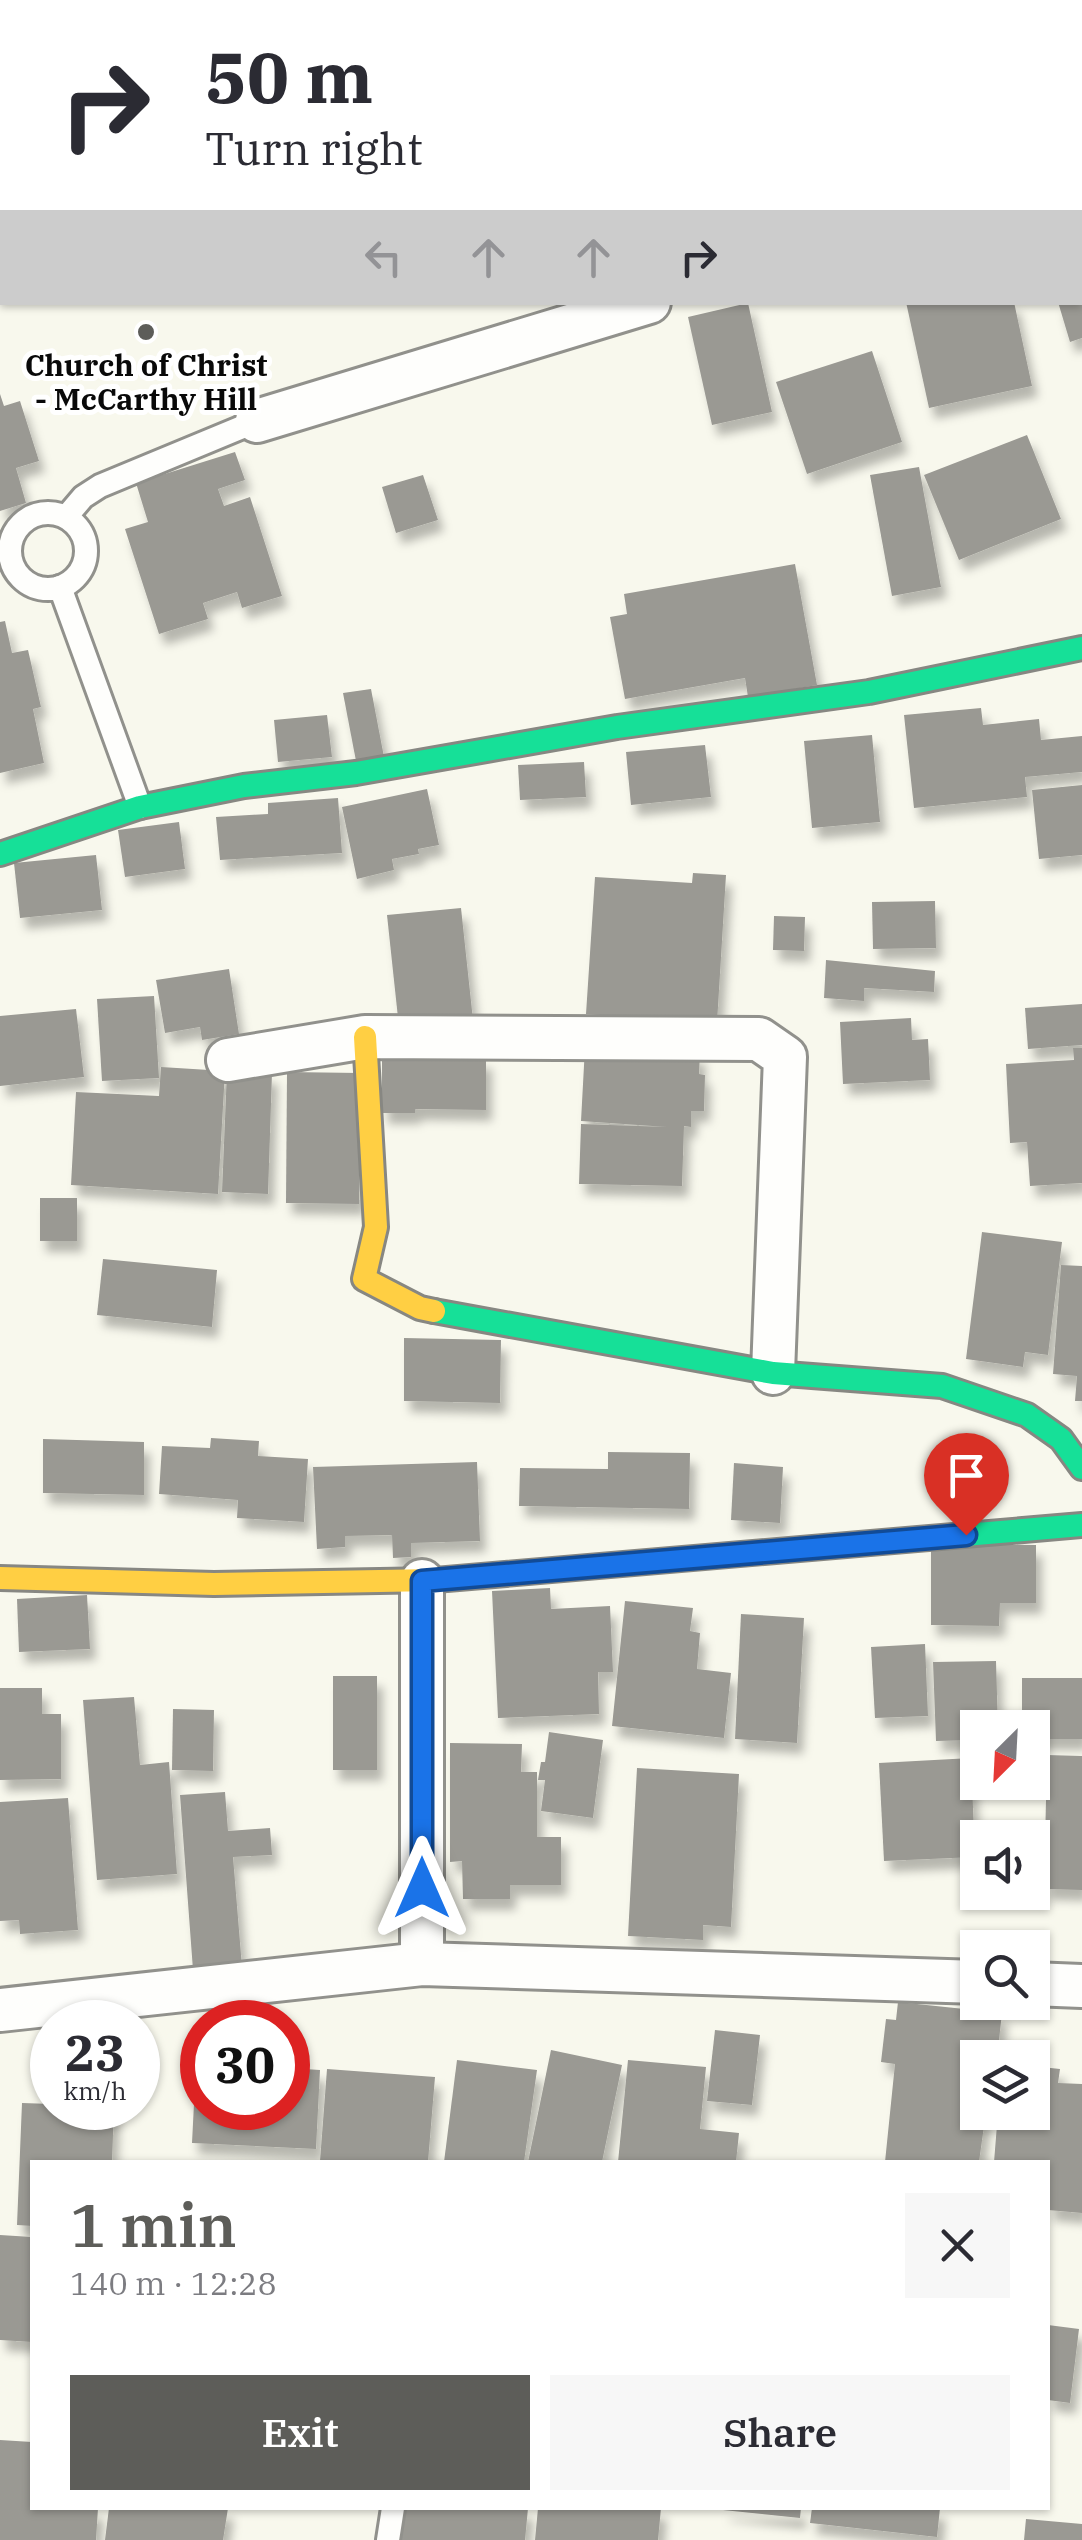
<!DOCTYPE html>
<html lang="en">
<head>
<meta charset="utf-8">
<style>
	:root { --surface:#fff; --page:#f7f7f7; --text:#2b2b33; --muted:#7c7c81; --accent:#5d5d59 }
	body { margin:0; font-family:"IBM Plex Serif",serif; background:var(--page); color:var(--text); height:100vh; display:flex; flex-direction:column; font-size:38px; white-space:nowrap }
	* { box-sizing:border-box; margin:0 }
	p { font-size:32px; color:var(--muted) }
	.icon { flex:none; width:55px; height:55px; fill:none; stroke:currentColor; stroke-width:2; stroke-linecap:round; stroke-linejoin:round }
	.map { position:relative; flex:1; overflow:hidden }
	.drawer { position:absolute; left:30px; top:2160px; width:1020px; height:350px; display:flex; flex-direction:column; background:var(--surface); border-radius:0px; box-shadow:0 2px 8px #0004 }
	.drawer>* { flex:none }
	.top-card { position:absolute; left:0px; top:0px; width:1082px; height:305px; box-shadow:0 2px 8px #0004; background:#fff; color:var(--text); overflow:hidden }
	.needle { width:65px; rotate:204deg }
	.buttons { position:absolute; left:960px; top:1710px; display:grid; gap:20px }
	.buttons a { display:grid; place-items:center; width:90px; height:90px; border-radius:0px; background:var(--surface); box-shadow:0 2px 8px #0004; font-size:50px }
	.speed { position:absolute; left:30px; top:2000px; display:flex; gap:20px; font-size:50px; font-weight:700; text-align:center }
	.speed>* { display:grid; place-content:center; width:130px; height:130px; border-radius:50%; background:var(--surface); box-shadow:0 2px 8px #0004; line-height:1 }
	.speed small { font-size:25px; font-weight:400 }
	.speed .limit { border:15px solid #d22; background:#fff; color:#111 }
	.pin { position:absolute; display:grid; place-items:center; width:85px; height:85px; color:#fff; margin:-102px -42px; border-radius:50% 50% 50% 0; rotate:-45deg; box-shadow:0 0 10px #0007 }
	.pin .icon { rotate:45deg }
	.me { position:absolute; width:110px; margin:-55px; rotate:0deg; stroke-linejoin:round; filter:drop-shadow(0 0 8px #0008) }
	.turn { display:flex; align-items:center; gap:35px; height:210px; padding:0 40px; font-size:45px }
	.turn .icon { width:130px; height:130px; stroke-width:2.5 }
	.turn b { display:block; font-size:70px; line-height:85px }
	.lanes { display:flex; align-items:center; height:95px; padding:0 40px; background:#0003; justify-content:center; gap:50px; direction:ltr }
	.lanes .off { opacity:.35 }
	.round { display:grid; place-items:center; flex:none; width:105px; height:105px; border-radius:0px; background:var(--page) }
	.overview { display:flex; align-items:center; justify-content:space-between; height:170px; padding:0 40px }
	h1 { font-size:60px; font-weight:600; line-height:75px; color:var(--accent) }
	.button { display:flex; gap:20px; margin-top:auto; padding:20px 40px }
	.button a { flex:1; height:115px; border-radius:0px; background:var(--accent); color:#fff; font-size:40px; font-weight:600; line-height:115px; text-align:center }
	.button a+a { background:var(--page); color:var(--text) }
	.map>svg:first-child { display:block }
	.building { fill:#9a9993; filter:url(#shadow) }
	.lines { fill:none; stroke-linecap:round; stroke-linejoin:round }
	.lane-casing { stroke:#91918c; stroke-width:28 }
	.street-casing { stroke:#91918c; stroke-width:48 }
	.fast-casing { stroke:#878782; stroke-width:28 }
	.slow-casing { stroke:#878782; stroke-width:28 }
	.lane { stroke:#fefefc; stroke-width:22 }
	.street { stroke:#fefefc; stroke-width:42 }
	.fast { stroke:#16e098; stroke-width:22 }
	.slow { stroke:#ffcf43; stroke-width:22 }
	.route-casing { stroke:#114b97; stroke-width:25 }
	.route { stroke:#1a73e8; stroke-width:18 }
	.poi-dot { fill:#5d5d59; stroke:#fff; stroke-width:4 }
	.labels { text-anchor:middle; stroke-width:10; stroke-linejoin:round; paint-order:stroke }
	.poi-label { font-size:30px; font-weight:bold; fill:#090909; stroke:#fff }
</style>
</head>
<body>
<div class="map">
<svg width="1082" height="2540" viewBox="0 0 1082 2540">
	<defs>
		<filter id="shadow"><feDropShadow dx="6" dy="11" stdDeviation="5" flood-color="#0004"/></filter>
	</defs>
	<rect width="100%" height="100%" fill="#f8f8ed"/>
	<g class="building">
		<polygon points="906,302 1014,302 1032,386 929,408"/>
		<polygon points="1058,302 1082,302 1082,338 1070,342"/>
		<polygon points="748,303 772,412 712,425 688,317"/>
		<polygon points="872,351 902,442 807,474 776,382"/>
		<polygon points="0,394 4,406 20,401 39,461 16,468 26,503 0,511"/>
		<polygon points="1027,435 1061,519 959,560 924,475"/>
		<polygon points="235,452 245,480 218,489 224,506 250,497 282,596 242,608 237,592 203,603 208,619 159,634 125,529 148,522 136,483"/>
		<polygon points="919,467 941,587 892,596 870,475"/>
		<polygon points="423,475 438,520 396,533 382,487"/>
		<polygon points="795,564 817,685 748,697 745,678 625,699 610,617 627,614 624,594"/>
		<polygon points="5,621 12,653 28,650 41,707 33,709 44,763 0,773 0,622"/>
		<polygon points="371,689 384,757 356,761 343,693"/>
		<polygon points="981,708 983,725 1039,719 1041,740 1082,736 1082,772 1025,777 1027,797 914,808 904,715"/>
		<polygon points="327,715 332,757 278,762 274,720"/>
		<polygon points="872,735 880,822 812,828 804,741"/>
		<polygon points="705,745 711,797 631,805 626,752"/>
		<polygon points="584,762 586,797 520,800 518,765"/>
		<polygon points="1082,785 1082,855 1039,859 1032,790"/>
		<polygon points="427,789 439,845 418,849 419,854 392,859 394,870 357,879 342,807"/>
		<polygon points="338,798 342,853 220,860 216,817 268,814 268,803"/>
		<polygon points="179,822 185,869 125,877 118,830"/>
		<polygon points="96,855 102,910 20,918 14,863"/>
		<polygon points="693,873 726,875 717,1023 586,1014 595,877 692,883"/>
		<polygon points="935,901 936,948 873,949 872,902"/>
		<polygon points="461,908 473,1020 399,1027 387,915"/>
		<polygon points="774,916 805,917 804,951 773,950"/>
		<polygon points="826,960 935,971 934,992 864,988 864,1001 824,998"/>
		<polygon points="229,969 239,1034 202,1040 200,1027 165,1033 156,980"/>
		<polygon points="154,996 159,1078 102,1081 97,999"/>
		<polygon points="1082,1004 1082,1045 1028,1049 1025,1008"/>
		<polygon points="76,1009 84,1077 0,1086 0,1016"/>
		<polygon points="911,1018 912,1040 928,1039 930,1080 843,1084 840,1022"/>
		<polygon points="585,1047 700,1053 699,1074 705,1075 704,1111 691,1111 691,1127 684,1126 682,1186 579,1184 581,1124 667,1127 581,1121"/>
		<polygon points="1073,1048 1082,1048 1082,1183 1030,1186 1027,1142 1010,1143 1006,1064 1074,1060"/>
		<polygon points="382,1057 486,1058 486,1110 415,1109 415,1113 382,1113"/>
		<polygon points="161,1067 225,1071 218,1194 71,1185 76,1092 159,1096"/>
		<polygon points="227,1071 272,1073 268,1194 222,1192"/>
		<polygon points="287,1072 360,1073 359,1204 286,1203"/>
		<rect x="40" y="1198" width="37" height="43"/>
		<polygon points="982,1232 1062,1242 1048,1355 1025,1352 1023,1367 966,1359"/>
		<polygon points="103,1259 217,1270 212,1327 97,1315"/>
		<polygon points="1061,1265 1082,1266 1082,1401 1075,1401 1077,1376 1053,1374"/>
		<polygon points="404,1338 501,1340 500,1403 404,1401"/>
		<polygon points="211,1438 259,1441 258,1456 308,1459 304,1522 237,1518 238,1500 159,1494 162,1446 210,1448"/>
		<polygon points="43,1439 144,1442 144,1495 43,1493"/>
		<polygon points="608,1452 690,1453 689,1509 519,1506 520,1468 608,1469"/>
		<polygon points="477,1462 480,1541 411,1543 411,1557 393,1558 392,1535 345,1536 345,1547 317,1549 313,1467"/>
		<polygon points="734,1463 783,1467 780,1523 731,1520"/>
		<polygon points="931,1544 1036,1545 1036,1603 1000,1603 999,1626 931,1625"/>
		<polygon points="550,1588 551,1609 610,1606 613,1672 598,1672 599,1714 498,1718 492,1591"/>
		<polygon points="87,1595 90,1649 19,1652 17,1599"/>
		<polygon points="625,1601 693,1608 690,1631 700,1633 697,1669 731,1673 724,1738 612,1726"/>
		<polygon points="741,1614 804,1618 797,1743 735,1739"/>
		<polygon points="925,1644 928,1716 875,1718 871,1647"/>
		<polygon points="996,1661 998,1728 978,1728 978,1740 936,1741 933,1662"/>
		<rect x="333" y="1676" width="44" height="94"/>
		<polygon points="1022,1678 1082,1678 1082,1739 1032,1739 1032,1728 1022,1728"/>
		<polygon points="0,1688 42,1688 42,1714 61,1714 61,1779 0,1780"/>
		<polygon points="134,1697 140,1765 169,1762 177,1874 97,1880 83,1700"/>
		<polygon points="173,1709 214,1710 213,1771 172,1770"/>
		<polygon points="549,1732 603,1740 593,1818 541,1811 545,1780 538,1780 541,1762 545,1762"/>
		<polygon points="450,1743 522,1744 521,1772 537,1772 537,1837 561,1837 561,1885 510,1885 510,1899 463,1899 462,1861 450,1862"/>
		<polygon points="1047,1755 1082,1756 1082,1890 1044,1889"/>
		<polygon points="971,1758 975,1857 884,1861 879,1763"/>
		<polygon points="637,1768 739,1774 731,1927 703,1925 703,1940 628,1936"/>
		<polygon points="225,1792 228,1831 270,1828 272,1855 233,1857 242,1967 193,1970 180,1795"/>
		<polygon points="68,1798 78,1930 20,1934 19,1920 0,1921 0,1802"/>
		<polygon points="898,2002 1002,2013 997,2058 978,2058 978,2112 986,2112 979,2162 885,2162 895,2064 881,2062 886,2019 896,2020"/>
		<polygon points="715,2030 760,2035 752,2105 707,2101"/>
		<polygon points="551,2050 622,2065 602,2162 528,2162"/>
		<polygon points="457,2060 537,2070 524,2162 444,2162"/>
		<polygon points="628,2060 706,2067 700,2129 739,2133 736,2162 618,2162"/>
		<polygon points="196,2064 202,2064 202,2108 288,2108 288,2068 320,2070 316,2149 192,2143"/>
		<polygon points="1032,2066 1060,2069 1058,2083 1082,2084 1082,2213 1048,2210 1048,2162 994,2162 998,2112 1032,2112"/>
		<polygon points="327,2069 435,2077 428,2162 320,2161"/>
		<polygon points="22,2103 52,2104 52,2108 114,2108 112,2162 32,2162 32,2226 17,2225"/>
		<polygon points="0,2235 32,2237 32,2342 0,2340"/>
		<polygon points="1048,2325 1079,2329 1070,2403 1048,2400"/>
		<polygon points="0,2440 32,2442 32,2508 98,2508 96,2540 0,2540"/>
		<polygon points="109,2508 228,2508 223,2540 105,2540"/>
		<polygon points="401,2508 528,2508 525,2540 398,2540"/>
		<polygon points="538,2508 661,2508 658,2540 535,2540"/>
		<polygon points="723,2508 801,2508 800,2518 723,2510"/>
		<polygon points="812,2508 940,2508 937,2537 810,2523"/>
		<polygon points="1026,2519 1082,2524 1082,2540 1024,2540"/>
	</g>
	<g class="lines">
		<g class="lane-casing">
			<g id="lane">
				<polyline points="554,0 555,2"/>
				<circle cx="48" cy="551" r="38"/>
				<polyline points="66,517 83,497 100,486 257,421"/>
				<polyline points="60,587 140,807"/>
				<polyline points="388,2540 393,2508"/>
			</g>
		</g>
		<g class="street-casing">
			<g id="street">
				<polyline points="1080,183 1082,183"/>
				<polyline points="257,421 649,302"/>
				<polyline points="228,1060 365,1037 759,1039 785,1057 773,1373"/>
				<polyline points="422,1581 422,1964"/>
				<polyline points="1032,1984 1082,1986"/>
				<polyline points="0,2010 422,1964 978,1982"/>
			</g>
		</g>
		<g class="fast-casing">
			<g id="fast">
				<polyline points="0,854 140,807 244,786 356,773 617,727 869,692 1082,648"/>
				<polyline points="434,1311 773,1373 942,1386 1027,1415 1061,1439 1082,1468"/>
				<polyline points="435,1580 1082,1525"/>
			</g>
		</g>
		<g class="slow-casing">
			<g id="slow">
				<polyline points="365,1037 376,1227 364,1279 420,1308 434,1311"/>
				<polyline points="0,1578 214,1584 435,1580"/>
			</g>
		</g>
		<use href="#lane" class="lane"/>
		<use href="#street" class="street"/>
		<use href="#fast" class="fast"/>
		<use href="#slow" class="slow"/>
	</g>
	<g class="lines">
		<g class="route-casing">
			<polyline id="route" points="422,1888 422,1581 966,1535"/>
		</g>
		<use href="#route" class="route"/>
	</g>
	<circle class="poi-dot" cx="146" cy="332" r="10"/>
	<g class="labels">
		<g class="poi-label">
			<text x="146" y="376">Church of Christ<tspan x="146" dy="34">- McCarthy Hill</tspan></text>
		</g>
	</g>
</svg>
<div class="buttons">
<a><svg class="needle" viewBox="-14 -14 28 28"><path d="M0-13l5 13h-10z" fill="#e53935"/><path d="M0 13l5-13h-10z" fill="#7c7c81"/></svg></a>
<a><svg class="icon" aria-label="sound" viewBox="0 0 24 24"><path d="M4 9h4l5-4v14l-5-4H4zM17 9q2 3 0 6"/></svg></a>
<a><svg class="icon" aria-label="search" viewBox="0 0 24 24"><circle cx="10" cy="10" r="6"/><path d="M15 15l6 6"/></svg></a>
<a><svg class="icon" aria-label="layers" viewBox="0 0 24 24"><path d="M12 4l9 5-9 5-9-5zM3 14l9 5 9-5"/></svg></a>
</div>
<div class="speed"><div>23<small>km/h</small></div><div class="limit">30</div></div>
<div class="pin" style="left:966px;top:1535px;background:#d93025"><svg class="icon" aria-label="arrive" viewBox="0 0 24 24"><path d="M6 21V4h12l-3 4 3 4H6"/></svg></div>
<svg class="me" style="left:422px;top:1888px" viewBox="-20 -20 40 40"><path d="M0-17L14 15 0 8-14 15z" fill="#1a73e8" stroke="#fff" stroke-width="4"/></svg>
<div class="top-card">
<div class="turn"><svg class="icon" aria-label="right" viewBox="0 0 24 24"><path d="M7 20v-9h11M14 6l5 5-5 5"/></svg><div><b>50 m</b>Turn right</div></div>
<div class="lanes"><svg class="icon off" aria-label="left" viewBox="0 0 24 24"><path d="M17 20v-9H6M10 6l-5 5 5 5"/></svg><svg class="icon off" aria-label="ahead" viewBox="0 0 24 24"><path d="M12 20V5M6 11l6-6 6 6"/></svg><svg class="icon off" aria-label="ahead" viewBox="0 0 24 24"><path d="M12 20V5M6 11l6-6 6 6"/></svg><svg class="icon" aria-label="right" viewBox="0 0 24 24"><path d="M7 20v-9h11M14 6l5 5-5 5"/></svg></div>
</div>
<section class="drawer">
<div class="overview"><div><h1>1 min</h1><p>140 m · 12:28</p></div><a class="round"><svg class="icon" aria-label="close" viewBox="0 0 24 24"><path d="M6 6l12 12M18 6L6 18"/></svg></a></div>
<div class="button"><a>Exit</a><a>Share</a></div>
</section>
</div>
</body>
</html>
